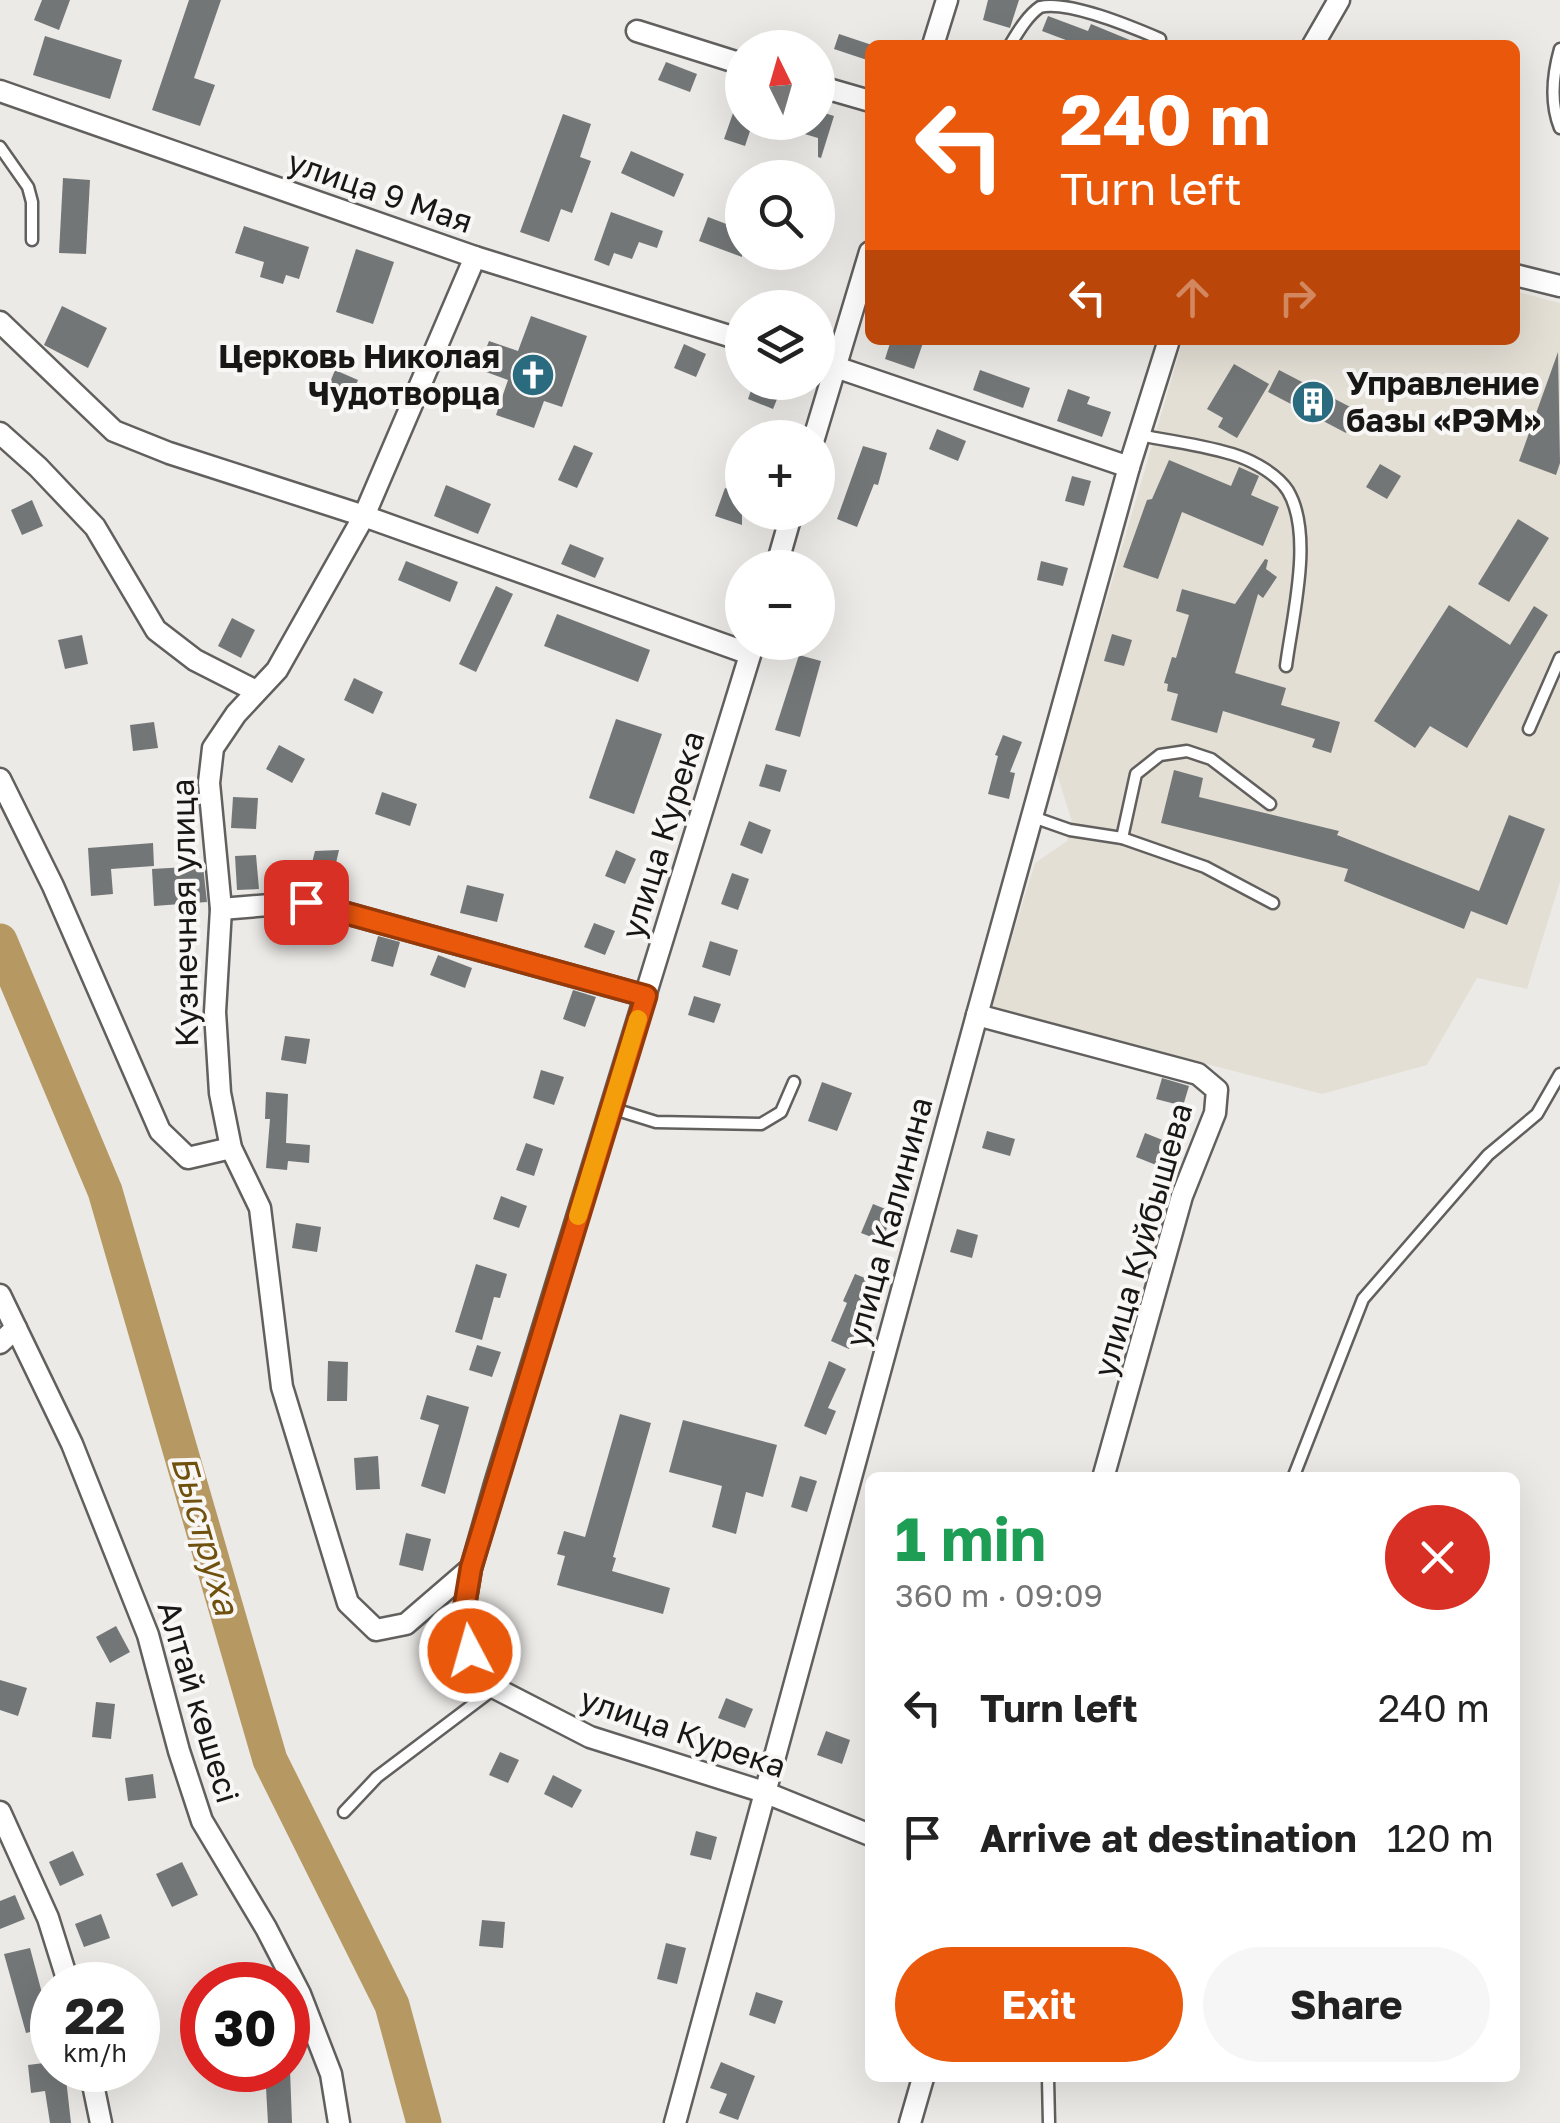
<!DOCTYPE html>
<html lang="en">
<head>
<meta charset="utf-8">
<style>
	:root { --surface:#fff; --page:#f6f6f6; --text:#222; --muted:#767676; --accent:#ea580c }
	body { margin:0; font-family:"Golos Text",sans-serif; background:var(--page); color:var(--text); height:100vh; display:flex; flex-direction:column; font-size:38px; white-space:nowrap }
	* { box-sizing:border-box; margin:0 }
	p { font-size:32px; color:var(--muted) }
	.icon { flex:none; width:55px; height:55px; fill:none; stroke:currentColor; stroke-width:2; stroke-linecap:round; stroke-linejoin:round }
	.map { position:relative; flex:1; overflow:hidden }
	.side { position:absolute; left:865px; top:1472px; width:655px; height:610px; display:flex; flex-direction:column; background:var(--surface); border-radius:15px; box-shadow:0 10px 40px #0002 }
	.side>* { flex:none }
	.guide { position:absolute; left:865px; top:40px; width:655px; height:305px; border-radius:15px; box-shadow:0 10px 40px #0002; background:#ea580c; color:#fff; overflow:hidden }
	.needle { width:65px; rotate:355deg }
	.buttons { position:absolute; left:725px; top:30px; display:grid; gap:20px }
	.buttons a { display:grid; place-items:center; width:110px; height:110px; border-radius:50%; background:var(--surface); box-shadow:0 10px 40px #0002; font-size:50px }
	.speed { position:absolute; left:30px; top:1962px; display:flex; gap:20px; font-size:50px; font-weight:700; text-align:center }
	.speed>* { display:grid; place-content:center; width:130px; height:130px; border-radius:50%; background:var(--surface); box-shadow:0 10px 40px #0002; line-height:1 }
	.speed small { font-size:25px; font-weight:400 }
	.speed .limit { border:15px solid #d22; background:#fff; color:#111 }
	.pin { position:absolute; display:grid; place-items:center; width:85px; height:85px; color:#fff; margin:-42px; border-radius:20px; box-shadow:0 5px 15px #0006 }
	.me { position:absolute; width:110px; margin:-55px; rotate:354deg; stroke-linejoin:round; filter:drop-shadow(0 0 8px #0008) }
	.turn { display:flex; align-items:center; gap:35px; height:210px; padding:0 30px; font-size:45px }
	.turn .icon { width:130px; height:130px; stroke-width:2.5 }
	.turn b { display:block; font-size:70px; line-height:85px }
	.lanes { display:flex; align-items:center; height:95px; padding:0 30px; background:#0003; justify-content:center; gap:50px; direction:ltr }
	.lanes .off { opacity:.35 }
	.round { display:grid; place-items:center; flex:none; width:105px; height:105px; border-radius:52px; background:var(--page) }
	.head { display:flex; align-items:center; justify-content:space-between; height:170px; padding:0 30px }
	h1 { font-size:60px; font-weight:700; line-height:75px; color:#1e9e55 }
	.primary-button { display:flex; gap:20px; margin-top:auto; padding:20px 30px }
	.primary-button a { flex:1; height:115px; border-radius:60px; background:var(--accent); color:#fff; font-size:40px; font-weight:700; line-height:115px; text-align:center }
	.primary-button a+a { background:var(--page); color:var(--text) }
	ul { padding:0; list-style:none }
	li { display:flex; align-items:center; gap:30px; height:130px; padding:0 30px }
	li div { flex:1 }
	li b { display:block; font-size:38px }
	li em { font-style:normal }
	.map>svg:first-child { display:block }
	.built { fill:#e4dfd5 }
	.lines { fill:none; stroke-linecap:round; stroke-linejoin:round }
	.river { stroke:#b69862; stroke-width:35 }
	.building { fill:#737677 }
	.lane-casing { stroke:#62605e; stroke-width:15 }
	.street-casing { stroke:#62605e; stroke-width:25 }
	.lane { stroke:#fff; stroke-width:10 }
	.street { stroke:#fff; stroke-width:20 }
	.route-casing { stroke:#983908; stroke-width:25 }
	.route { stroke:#ea580c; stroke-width:18 }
	.slow { stroke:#f59e0b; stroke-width:18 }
	.labels { text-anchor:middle; stroke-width:8; stroke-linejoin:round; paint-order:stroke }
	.street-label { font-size:32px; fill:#181716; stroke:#f9f7f5 }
	.poi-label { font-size:32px; font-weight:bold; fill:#181716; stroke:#f9f7f5; text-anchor:end }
	.water-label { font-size:35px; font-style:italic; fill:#6f500d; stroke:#f9f7f5 }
</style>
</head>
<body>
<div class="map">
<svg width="1560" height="2123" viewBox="0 0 1560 2123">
	<rect width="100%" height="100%" fill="#eceae7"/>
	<polygon class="built" points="1515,291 1560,303 1560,882 1527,989 1477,978 1427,1065 1322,1094 990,1008 1035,863 1067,841 1072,822 1056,771 1183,340 1515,340"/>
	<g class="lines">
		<polyline class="river" points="0,941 105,1191 270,1760 392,2005 424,2123"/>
	</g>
	<g class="building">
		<polygon points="42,0 70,0 59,30 34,20"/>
		<polygon points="189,0 221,0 194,78 215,85 200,126 152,110"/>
		<polygon points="988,0 1019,0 1010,28 983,20"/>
		<polygon points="1048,16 1088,31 1091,24 1142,45 1079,45 1042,31"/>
		<polygon points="839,34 872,45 867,60 834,49"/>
		<polygon points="45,36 122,60 110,99 33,75"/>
		<polygon points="666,62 697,74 690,92 658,80"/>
		<polygon points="740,93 742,94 742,122 753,122 745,146 724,139"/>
		<polygon points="818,111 834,116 821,158 818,157 818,138 778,126 778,122 818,122"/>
		<polygon points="563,114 591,124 580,157 591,161 572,213 561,209 549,242 520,232"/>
		<polygon points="631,151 684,174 674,197 621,173"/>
		<polygon points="63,178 90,180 86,254 59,253"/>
		<polygon points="611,212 663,231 657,248 639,242 632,259 614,253 609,266 594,260"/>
		<polygon points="708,217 742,230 742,257 699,241"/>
		<polygon points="244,226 309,247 299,279 286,275 283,284 260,277 264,262 235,253"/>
		<polygon points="356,249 394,262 373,324 336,312"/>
		<polygon points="62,306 107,328 88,368 44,345"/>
		<polygon points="531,316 587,336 562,407 544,401 534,428 496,415 508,380 478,369 489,341 518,351"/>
		<polygon points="891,340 924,340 914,369 885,359"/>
		<polygon points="684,344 706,354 696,377 674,368"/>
		<polygon points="1558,352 1560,463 1556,475 1519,461"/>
		<polygon points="1234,364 1269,384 1237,438 1218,427 1223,418 1207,409"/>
		<polygon points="335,370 358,380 348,403 325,395"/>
		<polygon points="980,370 1030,388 1023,408 973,390"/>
		<polygon points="1279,370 1358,411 1346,433 1268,392"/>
		<polygon points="754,382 784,382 773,409 748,399"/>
		<polygon points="1068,389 1090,397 1087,404 1111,412 1102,437 1057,421"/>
		<polygon points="937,429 966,441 958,461 929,449"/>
		<polygon points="574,445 593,453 577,488 558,480"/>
		<polygon points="863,446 887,453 878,485 874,484 857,527 837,519"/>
		<polygon points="1169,460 1231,486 1239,467 1259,476 1251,495 1279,507 1263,546 1182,512 1158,579 1123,567 1147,500 1152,499"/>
		<polygon points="1380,464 1401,476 1387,499 1366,487"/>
		<polygon points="1072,476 1091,481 1084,506 1065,501"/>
		<polygon points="446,485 491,504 478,534 434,516"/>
		<polygon points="725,488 742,494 742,525 715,516"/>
		<polygon points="32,500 43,526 22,535 11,510"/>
		<polygon points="1518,519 1549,538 1509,602 1478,584"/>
		<polygon points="570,544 604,558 595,578 561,564"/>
		<polygon points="1265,559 1268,560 1266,569 1277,577 1263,598 1258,594 1235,673 1286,688 1281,705 1340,722 1331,753 1312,747 1315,739 1223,711 1217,733 1171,720 1178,694 1167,691 1168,684 1164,683 1172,657 1176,658 1189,615 1176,611 1182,589 1235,604"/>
		<polygon points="406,561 458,582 450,602 398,580"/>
		<polygon points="1041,561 1068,568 1063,586 1037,580"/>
		<polygon points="496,586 513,594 476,672 459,664"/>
		<polygon points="1449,605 1510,645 1534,606 1548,615 1467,748 1430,726 1415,748 1374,721"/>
		<polygon points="557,614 650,650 638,682 544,646"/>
		<polygon points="232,618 255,630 241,658 218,646"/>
		<polygon points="1112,634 1132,640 1124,666 1104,661"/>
		<polygon points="82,635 88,664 65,669 58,640"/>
		<polygon points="799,655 821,661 800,737 775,730"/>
		<polygon points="354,678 383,692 373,714 344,700"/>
		<polygon points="616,719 662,734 634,814 589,798"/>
		<polygon points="154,722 158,748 133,751 130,725"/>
		<polygon points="1003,735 1022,742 1010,772 1015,773 1009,799 988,794 998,756 995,755"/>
		<polygon points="279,745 305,759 292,783 266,769"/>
		<polygon points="766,764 787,770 780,792 759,786"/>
		<polygon points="1174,770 1203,778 1199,797 1339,831 1337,835 1479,891 1509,815 1545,829 1507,925 1471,911 1464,929 1344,881 1348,869 1161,823"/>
		<polygon points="382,792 417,804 410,826 375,814"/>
		<polygon points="233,797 258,798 256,829 231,828"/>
		<polygon points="749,821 771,830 762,854 740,845"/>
		<polygon points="153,843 154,866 111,869 113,894 91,896 88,848"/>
		<polygon points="339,850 333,876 310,871 315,851"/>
		<polygon points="616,850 636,859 625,884 605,876"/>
		<polygon points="256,855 259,889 237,890 235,856"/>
		<polygon points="203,866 207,902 154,906 152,869"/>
		<polygon points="732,873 749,879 738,910 721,904"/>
		<polygon points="467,885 504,894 497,922 460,913"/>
		<polygon points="594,923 615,931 605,955 584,947"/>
		<polygon points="378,936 400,942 393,967 371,961"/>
		<polygon points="710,941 738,950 730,976 702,967"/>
		<polygon points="438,955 472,968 465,988 430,975"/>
		<polygon points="573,990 596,997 585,1027 563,1019"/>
		<polygon points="694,996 721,1004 714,1023 688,1015"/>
		<polygon points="285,1036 310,1039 306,1064 281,1060"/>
		<polygon points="541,1070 564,1077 554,1105 533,1098"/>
		<polygon points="1162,1078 1189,1086 1183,1106 1156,1099"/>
		<polygon points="822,1082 852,1093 837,1131 808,1121"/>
		<polygon points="266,1092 288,1094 286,1143 310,1145 309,1163 288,1161 287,1170 266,1168 270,1119 265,1119"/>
		<polygon points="987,1131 1015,1139 1010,1156 982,1148"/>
		<polygon points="1145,1133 1170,1143 1161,1167 1136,1157"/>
		<polygon points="526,1143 543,1149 534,1176 516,1170"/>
		<polygon points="501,1196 527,1206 519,1228 493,1219"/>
		<polygon points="873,1204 893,1212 882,1241 861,1233"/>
		<polygon points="296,1223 321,1227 317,1252 292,1248"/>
		<polygon points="957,1229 978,1235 972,1258 950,1252"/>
		<polygon points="476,1264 507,1274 500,1298 494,1297 482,1340 455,1332"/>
		<polygon points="855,1274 875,1282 849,1349 831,1341 847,1303 843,1301"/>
		<polygon points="477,1345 501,1352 492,1377 469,1370"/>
		<polygon points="328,1361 348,1362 347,1401 327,1401"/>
		<polygon points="829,1361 846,1369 828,1408 836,1411 826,1435 804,1426"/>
		<polygon points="427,1395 469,1407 445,1494 421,1486 439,1425 420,1419"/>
		<polygon points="620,1414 651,1423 613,1557 616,1558 612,1571 670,1588 663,1614 557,1585 565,1556 557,1554 564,1531 585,1537"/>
		<polygon points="683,1420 777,1445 763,1497 746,1492 736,1534 712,1527 722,1486 669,1472"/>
		<polygon points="378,1456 380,1489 356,1490 354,1458"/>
		<polygon points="800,1476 817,1481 807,1512 791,1507"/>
		<polygon points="406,1533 431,1539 423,1571 399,1565"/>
		<polygon points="116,1626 130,1652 110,1663 96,1637"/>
		<polygon points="0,1680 27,1688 18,1716 0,1710"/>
		<polygon points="726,1698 753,1709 745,1728 718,1718"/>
		<polygon points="96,1702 115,1704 111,1739 92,1737"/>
		<polygon points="826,1731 850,1740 842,1764 817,1755"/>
		<polygon points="500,1752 519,1760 508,1783 489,1775"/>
		<polygon points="153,1774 156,1798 128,1801 125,1778"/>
		<polygon points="553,1775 582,1790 572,1808 544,1794"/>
		<polygon points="696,1831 717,1837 711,1860 690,1855"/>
		<polygon points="73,1851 84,1875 60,1886 49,1862"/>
		<polygon points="182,1862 198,1895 172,1907 156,1874"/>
		<polygon points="15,1895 25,1919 0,1929 0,1901"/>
		<polygon points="101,1914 110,1938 84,1947 75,1924"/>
		<polygon points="482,1920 505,1922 503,1948 479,1946"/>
		<polygon points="666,1943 686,1948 677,1984 657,1979"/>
		<polygon points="30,1948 51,2027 26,2033 4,1954"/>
		<polygon points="756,1992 783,2001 775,2024 749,2015"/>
		<polygon points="52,2062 52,2070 65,2070 71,2123 50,2123 45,2091 31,2093 28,2065"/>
		<polygon points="721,2062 755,2076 738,2120 719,2113 727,2094 710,2088"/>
		<polygon points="265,2070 290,2070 292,2123 268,2123"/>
	</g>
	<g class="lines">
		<g class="lane-casing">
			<g id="lane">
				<path d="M1010,45c8,-13 17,-29 30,-38 28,-7 92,20 120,32"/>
				<path d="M1560,49c-7,25 -10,54 0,79"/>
				<polyline points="0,147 28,187 32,202 32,240"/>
				<path d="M1140,435c33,7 66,10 98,21 17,6 40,19 50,35 26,44 4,127 -2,175"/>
				<polyline points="1529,729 1560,658"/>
				<polyline points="1033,817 1070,830 1122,838 1205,867 1273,903"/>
				<polyline points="1122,838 1136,774 1160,755 1187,751 1211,759 1270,804"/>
				<polyline points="611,1108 656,1122 761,1124 781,1112 794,1082"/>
				<polyline points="1293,1478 1363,1299 1488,1155 1537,1114 1560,1074"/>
				<polyline points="344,1812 377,1777 495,1688"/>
				<polyline points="1048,2078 1049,2123"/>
			</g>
		</g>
		<g class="street-casing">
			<g id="street">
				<polyline points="637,31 742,64"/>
				<polyline points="933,45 947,0"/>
				<polyline points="1313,45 1339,0"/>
				<polyline points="818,86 870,101"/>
				<polyline points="0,91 475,257 742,340"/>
				<polyline points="1515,275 1560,286"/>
				<polyline points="0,322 114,431 169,453 364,516 750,654"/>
				<polyline points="818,361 1129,467"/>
				<polyline points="0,433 38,467 95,527 156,630 195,660 256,691"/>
				<polyline points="814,438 870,252"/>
				<polyline points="776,568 792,512"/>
				<polyline points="754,642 495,1484 471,1568 462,1622 479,1670 495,1688 590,1737 764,1792 870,1835"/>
				<polyline points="0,779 53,886 160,1131 188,1158 231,1148"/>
				<polyline points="221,909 306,902 645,996"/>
				<polyline points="977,1015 1198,1074 1217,1090 1215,1113 1182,1196 1103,1478"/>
				<polyline points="0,1295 72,1444 148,1635 179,1751 202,1821 266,1928 300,1994 331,2074 339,2123"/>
				<polyline points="0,1343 16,1328"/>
				<polyline points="471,1568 406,1624 376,1630 348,1603 282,1387 260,1208 231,1148 220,1093 215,1012 221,909 209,783 213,748 236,714 277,670 364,516 475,257"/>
				<polyline points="0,1812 48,1918 69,1985"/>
				<polyline points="90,2070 101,2123"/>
				<polyline points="675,2123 977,1015 1129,467 1169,340"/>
				<polyline points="910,2123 923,2078"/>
			</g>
		</g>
		<use href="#lane" class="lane"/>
		<use href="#street" class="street"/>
	</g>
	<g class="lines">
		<g class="route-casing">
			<polyline id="route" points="306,902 646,996 471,1568 462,1622 470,1651"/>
		</g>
		<use href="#route" class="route"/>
		<polyline class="slow" points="578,1216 638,1019"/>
	</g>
	<defs>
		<g id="church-disc" transform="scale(2.25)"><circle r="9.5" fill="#2b6b80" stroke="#f9f7f5"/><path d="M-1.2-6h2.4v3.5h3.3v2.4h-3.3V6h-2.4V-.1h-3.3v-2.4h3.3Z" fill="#fff"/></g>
		<g id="building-disc" transform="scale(2.25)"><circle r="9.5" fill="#2b6b80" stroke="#f9f7f5"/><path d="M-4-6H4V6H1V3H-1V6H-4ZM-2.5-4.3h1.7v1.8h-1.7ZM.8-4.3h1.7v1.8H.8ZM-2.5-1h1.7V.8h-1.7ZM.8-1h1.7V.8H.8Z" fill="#fff"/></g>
	</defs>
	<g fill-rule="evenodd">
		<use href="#church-disc" x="533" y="375"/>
		<use href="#building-disc" x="1313" y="402"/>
	</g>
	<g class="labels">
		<g class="street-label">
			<text transform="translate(380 192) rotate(19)" y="11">улица 9 Мая</text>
			<text transform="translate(663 835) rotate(-73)" y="11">улица Курека</text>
			<text transform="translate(185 913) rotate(-91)" y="11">Кузнечная улица</text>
			<text transform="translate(889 1222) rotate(-75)" y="11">улица Калинина</text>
			<text transform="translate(1143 1240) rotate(-74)" y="11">улица Куйбышева</text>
			<text transform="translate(198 1702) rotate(73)" y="11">Алтай көшесі</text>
			<text transform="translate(683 1733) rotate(19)" y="11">улица Курека</text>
		</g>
		<g class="poi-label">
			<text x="500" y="368">Церковь Николая<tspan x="500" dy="37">Чудотворца</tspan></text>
			<text x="1346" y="395" text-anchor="start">Управление<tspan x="1346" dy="37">базы «РЭМ»</tspan></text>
		</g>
		<g class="water-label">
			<text transform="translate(205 1535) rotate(74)" y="12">Быструха</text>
		</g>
	</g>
</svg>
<div class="buttons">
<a><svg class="needle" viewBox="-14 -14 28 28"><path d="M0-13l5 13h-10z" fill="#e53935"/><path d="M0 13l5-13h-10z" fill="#767676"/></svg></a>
<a><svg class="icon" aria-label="search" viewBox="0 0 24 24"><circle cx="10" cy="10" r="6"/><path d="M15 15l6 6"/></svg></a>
<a><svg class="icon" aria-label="layers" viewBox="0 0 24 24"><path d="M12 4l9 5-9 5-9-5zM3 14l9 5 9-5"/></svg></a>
<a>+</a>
<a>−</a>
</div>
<div class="speed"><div>22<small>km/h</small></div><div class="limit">30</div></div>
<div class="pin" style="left:306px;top:902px;background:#d93025"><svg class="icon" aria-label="arrive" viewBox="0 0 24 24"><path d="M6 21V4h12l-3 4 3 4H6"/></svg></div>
<svg class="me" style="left:470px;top:1651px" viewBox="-20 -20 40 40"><circle r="17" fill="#ea580c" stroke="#fff" stroke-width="3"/><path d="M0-11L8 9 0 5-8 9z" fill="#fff"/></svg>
<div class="guide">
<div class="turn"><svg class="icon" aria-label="left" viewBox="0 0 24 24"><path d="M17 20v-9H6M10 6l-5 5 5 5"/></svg><div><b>240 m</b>Turn left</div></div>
<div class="lanes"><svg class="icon" aria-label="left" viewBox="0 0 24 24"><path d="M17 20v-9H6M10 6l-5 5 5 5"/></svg><svg class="icon off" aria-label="ahead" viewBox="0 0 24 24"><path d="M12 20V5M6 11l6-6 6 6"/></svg><svg class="icon off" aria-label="right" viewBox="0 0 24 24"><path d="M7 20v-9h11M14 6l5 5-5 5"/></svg></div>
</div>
<section class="side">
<div class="head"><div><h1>1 min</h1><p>360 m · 09:09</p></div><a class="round" style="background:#d93025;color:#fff"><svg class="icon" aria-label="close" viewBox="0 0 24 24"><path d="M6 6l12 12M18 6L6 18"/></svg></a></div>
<ul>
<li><svg class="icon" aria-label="left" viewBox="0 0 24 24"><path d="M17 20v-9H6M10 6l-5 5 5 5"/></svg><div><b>Turn left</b></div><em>240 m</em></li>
<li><svg class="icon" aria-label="arrive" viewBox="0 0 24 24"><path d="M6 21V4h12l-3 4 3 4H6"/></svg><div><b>Arrive at destination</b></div><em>120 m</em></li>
</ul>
<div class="primary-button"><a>Exit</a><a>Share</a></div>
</section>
</div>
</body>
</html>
